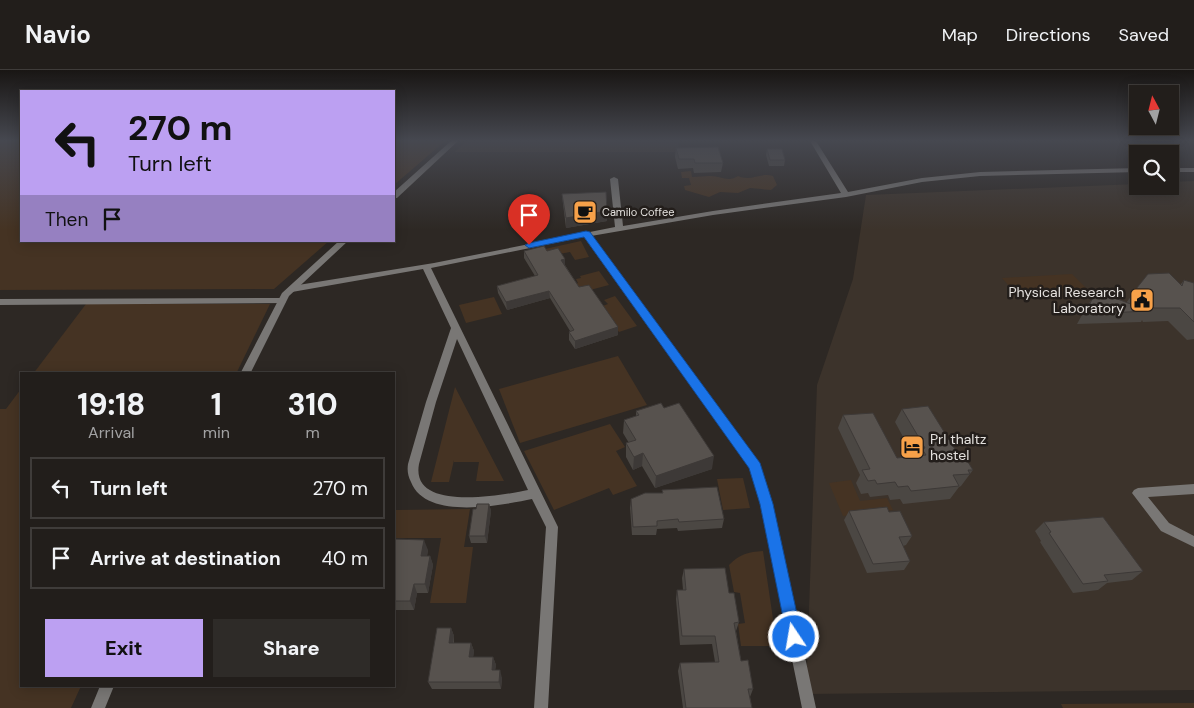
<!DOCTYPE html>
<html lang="en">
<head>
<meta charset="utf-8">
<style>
	:root { --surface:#221e1b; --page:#2e2b28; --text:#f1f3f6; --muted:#a2a2a3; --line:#3f3c3a; --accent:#bca0f2 }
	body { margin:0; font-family:"DM Sans",sans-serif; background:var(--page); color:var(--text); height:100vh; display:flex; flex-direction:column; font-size:19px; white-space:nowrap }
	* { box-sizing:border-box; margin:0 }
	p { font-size:16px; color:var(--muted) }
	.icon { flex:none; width:28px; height:28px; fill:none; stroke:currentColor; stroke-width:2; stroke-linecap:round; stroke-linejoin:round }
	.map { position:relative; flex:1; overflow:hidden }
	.sheet { position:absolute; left:20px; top:302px; width:375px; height:315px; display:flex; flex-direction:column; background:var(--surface); border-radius:0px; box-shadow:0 2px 12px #0003,0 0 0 1px var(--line) }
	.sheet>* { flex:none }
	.banner { position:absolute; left:20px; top:20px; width:375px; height:152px; border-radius:0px; box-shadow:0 2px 12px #0003,0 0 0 1px var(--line); background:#bca0f2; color:#111; overflow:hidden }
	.needle { width:32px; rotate:353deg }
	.fabs { position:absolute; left:1129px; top:15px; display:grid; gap:10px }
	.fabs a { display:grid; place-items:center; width:50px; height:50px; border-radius:0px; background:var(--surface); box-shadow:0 2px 12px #0003,0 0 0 1px var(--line); font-size:25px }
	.pin { position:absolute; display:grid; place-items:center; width:42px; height:42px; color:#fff; margin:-51px -21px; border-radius:50% 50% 50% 0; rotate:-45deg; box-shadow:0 0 5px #0007 }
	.pin .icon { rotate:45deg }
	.me { position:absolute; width:55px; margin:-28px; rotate:348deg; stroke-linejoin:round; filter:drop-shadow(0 0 4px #0008) }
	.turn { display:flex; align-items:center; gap:18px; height:105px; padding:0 25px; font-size:22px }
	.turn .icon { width:65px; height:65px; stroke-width:2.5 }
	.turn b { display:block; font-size:35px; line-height:42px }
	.then { display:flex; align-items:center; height:48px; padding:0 25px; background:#0003; gap:10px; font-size:19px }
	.eta { display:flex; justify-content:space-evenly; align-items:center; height:85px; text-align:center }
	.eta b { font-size:30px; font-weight:800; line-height:35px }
	.action { display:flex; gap:10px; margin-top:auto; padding:10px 25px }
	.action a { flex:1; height:58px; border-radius:0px; background:var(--accent); color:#111; font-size:20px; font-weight:800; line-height:58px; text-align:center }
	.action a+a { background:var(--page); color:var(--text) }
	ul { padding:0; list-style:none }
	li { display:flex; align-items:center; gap:15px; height:62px; margin:0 10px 8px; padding:0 15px; border:2px solid var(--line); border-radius:0px }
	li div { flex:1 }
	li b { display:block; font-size:19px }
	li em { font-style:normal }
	header { display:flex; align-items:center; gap:30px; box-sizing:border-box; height:70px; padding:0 25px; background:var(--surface); border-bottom:1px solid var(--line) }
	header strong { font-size:24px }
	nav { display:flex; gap:28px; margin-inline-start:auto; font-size:18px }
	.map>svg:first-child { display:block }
	.built { fill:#3c332b }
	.green { fill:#453323 }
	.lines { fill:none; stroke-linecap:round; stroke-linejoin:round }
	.minor { fill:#797775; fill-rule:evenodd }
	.tertiary { fill:#797775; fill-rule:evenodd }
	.wall { fill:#4b4743 }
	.shaded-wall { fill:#3d3937 }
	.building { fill:#57524e; stroke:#3d3937 }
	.route { fill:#1a73e8; stroke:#114b97 }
	.labels { text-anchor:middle; stroke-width:5; stroke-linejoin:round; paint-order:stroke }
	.far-poi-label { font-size:11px; fill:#e4e1de; stroke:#231e1b; text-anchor:start }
	.poi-label { font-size:14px; fill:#e4e1de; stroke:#231e1b; text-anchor:end }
</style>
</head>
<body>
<header>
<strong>Navio</strong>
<nav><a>Map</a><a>Directions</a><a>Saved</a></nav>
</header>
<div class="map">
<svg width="1194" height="638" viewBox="0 0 1194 638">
	<rect width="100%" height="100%" fill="#2d2824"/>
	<g class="built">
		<polygon points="466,71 678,71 679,82 455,82"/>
		<polygon points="1194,111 1194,620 806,624 817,315 853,209 866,125 1137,114 1138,116 1170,116 1170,112"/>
	</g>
	<g class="green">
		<polygon points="0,71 21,71 21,171 329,171 274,219 0,220"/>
		<polygon points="394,71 445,71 394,115"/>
		<path d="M691,101l1,6c6,0 12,-1 17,-1 11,-1 19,7 29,0 13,6 23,-4 35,0l4,9 -6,5 -21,-2 -12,5 -18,-1 -11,5 -24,-7 -1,-4 7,-1 -2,-7h-7l-1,-6z"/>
		<polygon points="581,171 589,187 575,190 570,182 549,186 545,179"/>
		<polygon points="599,201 609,215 571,225 574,214 578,213 576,209 581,208 580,206"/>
		<polygon points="1072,204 1087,219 1016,224 1002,208"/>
		<polygon points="615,226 637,256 619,262 600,237 608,234 604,230"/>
		<polygon points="494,227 502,244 466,253 459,235"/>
		<polygon points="86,234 270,234 236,304 33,304"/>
		<polygon points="618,286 647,335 520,373 499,319"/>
		<polygon points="455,317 504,411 476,411 479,392 454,392 454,390 449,412 431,412"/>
		<polygon points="21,319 21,616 81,616 71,638 0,638 0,339 6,339"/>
		<polygon points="610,354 625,377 616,381 637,416 613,425 609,418 554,440 524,381"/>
		<polygon points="743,408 750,438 723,440 717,409"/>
		<polygon points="851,410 860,431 887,428 893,440 843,446 829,413"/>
		<polygon points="470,439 464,477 473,477 466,533 430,533 441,468 394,468 396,440"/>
		<path d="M763,481l14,95h-36l-3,-22 7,-1 -5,-30 -6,-1 -5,-27c11,-11 19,-13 34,-14z"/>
		<polygon points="1194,633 1194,638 1063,638 1061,634"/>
	</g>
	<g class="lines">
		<g class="minor">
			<path d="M810,71h6l32,51 74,-14 58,-6 158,-4v4l-158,4 -58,6 -76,15 -133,18 -122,21 170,231 11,37 44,204h-14l-42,-204 -10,-35 -166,-232 -153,31 127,259 -10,181h-14l12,-181 -14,-28c-30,6 -106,22 -121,-17 -3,-6 -4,-11 -3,-18l18,-62 25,-74 -28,-59 -131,23 -4,-3 4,-3 142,-23 181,-36 -5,-48 4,-2 4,2 5,47 90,-15 128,-18zM457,269l71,151c-25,5 -118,23 -109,-26l17,-62z"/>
			<rect x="1170" y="98" width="24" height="4"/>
			<polygon points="282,228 285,229 286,231 285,233 0,235 0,229"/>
			<polygon points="1194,414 1194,424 1148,427 1169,453 1194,466 1194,477 1161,461 1132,423 1134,420 1138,418"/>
		</g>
		<g class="tertiary">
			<polygon points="451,71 458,71 397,128 394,128 394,122"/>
			<polygon points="339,171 348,171 289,226 250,304 240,304 282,223"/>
			<polygon points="100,616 114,616 105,638 91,638"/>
		</g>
	</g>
	<g class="wall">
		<polygon points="676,78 723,93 721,102 694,103 693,98 678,99 675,87"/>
		<polygon points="767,79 785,90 784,96 769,96 766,85"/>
		<polygon points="562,124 607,151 566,158 563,134"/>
		<polygon points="524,181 547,181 565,189 565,195 579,217 618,257 618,265 575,279 569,270 569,262 570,261 550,228 507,240 498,223 497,216 535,206 524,188"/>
		<polygon points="1148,204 1181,214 1184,210 1194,213 1194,269 1187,270 1168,251 1143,252 1142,250 1141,252 1077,254 1087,236 1094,226 1126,233"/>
		<polygon points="664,338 712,399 655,418 642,396 633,400 626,387 626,373 629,373 623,363 624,350 636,346 636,341"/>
		<polygon points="902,339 973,400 961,416 959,417 950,429 903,434 900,429 890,430 888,425 870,427 868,423 861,424 856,413 860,405 838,358 843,345 897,388 914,387 895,352"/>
		<polygon points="662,420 724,449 722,458 678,461 677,458 657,459 656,465 632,465 630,438 631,429 662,423"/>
		<polygon points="489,434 491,441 487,473 471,473 469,466 476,439"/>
		<polygon points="849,441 889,442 912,466 906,475 903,476 910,491 904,500 867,503 844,450"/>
		<polygon points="1044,452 1143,501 1132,510 1107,513 1098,520 1073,523 1040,472 1041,471 1035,461"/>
		<polygon points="394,469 428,480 427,486 430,486 433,495 428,523 417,523 414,540 394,540"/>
		<polygon points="684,499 729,523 739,552 736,561 741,591 753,619 750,627 752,638 683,638 678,601 680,593 715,592 712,574 680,575 676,529 677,520 683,520 682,508"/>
		<polygon points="451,558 454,566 454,573 471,573 474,581 473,587 493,587 496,595 495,600 502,608 501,619 432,619 428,612"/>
	</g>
	<g class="shaded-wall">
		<polygon points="607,141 607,151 566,158 566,148"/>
		<polygon points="565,189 565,196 561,190"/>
		<polygon points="549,221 550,228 507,240 506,232"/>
		<polygon points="618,257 618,265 575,279 575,271"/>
		<polygon points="643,383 642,396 633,400 634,387"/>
		<polygon points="714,386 712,399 655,418 656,406"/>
		<polygon points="489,434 491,441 487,473 485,466"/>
		<polygon points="424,470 428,480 425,495 421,486"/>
		<polygon points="430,486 433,495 428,523 425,514"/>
		<polygon points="414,514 417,523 414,540 410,531"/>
		<polygon points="451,558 454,566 452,581 449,573"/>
		<polygon points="471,573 474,581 472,595 469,587"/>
		<polygon points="493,587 496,595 494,608 492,600"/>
		<polygon points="500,600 502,608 501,619 499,612"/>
	</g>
	<g class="building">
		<polygon points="718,77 723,93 695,93 694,89 679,89 676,78"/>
		<polygon points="767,79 782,79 785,90 770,90"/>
		<polygon points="606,122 607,141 566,148 562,124"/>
		<polygon points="544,176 547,181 558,178 565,189 561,190 579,217 589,215 618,257 575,271 569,262 574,260 549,221 506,232 497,216 538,205 524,181"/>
		<polygon points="1169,203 1182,216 1184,210 1194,213 1194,252 1180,238 1154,238 1136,219 1148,204"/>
		<polygon points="1107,225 1149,241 1084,244 1094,226"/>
		<polygon points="661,333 664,338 679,333 714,386 656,406 643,383 634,387 626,373 636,370 624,350 639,345 636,341"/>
		<polygon points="928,336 961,389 966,389 973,400 968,400 970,404 953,405 959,416 911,421 908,416 898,417 895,412 877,414 875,410 868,411 862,400 870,399 843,345 873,343 897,388 926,385 922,379 925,378 902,339"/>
		<polygon points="717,417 724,449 679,452 678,449 657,451 657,456 633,457 631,429 645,423 663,423 662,420"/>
		<polygon points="477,434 489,434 485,466 469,466 473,439 476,439"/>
		<polygon points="887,437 889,442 900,441 912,466 899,467 910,491 873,494 849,441"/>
		<polygon points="1103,447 1143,501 1104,505 1108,511 1083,514 1049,463 1051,462 1044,452"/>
		<polygon points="394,469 424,470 421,486 430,486 425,514 414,514 410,531 394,531"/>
		<polygon points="725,498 729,523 734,523 739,552 734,553 741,591 748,590 753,619 748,619 752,638 686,638 680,593 719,592 715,566 682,566 677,520 686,520 684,499"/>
		<polygon points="437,558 451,558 449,573 471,573 469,587 493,587 492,600 500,600 499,612 428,612"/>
	</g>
	<linearGradient id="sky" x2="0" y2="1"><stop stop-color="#191614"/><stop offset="0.44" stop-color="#464850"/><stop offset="1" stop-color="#464850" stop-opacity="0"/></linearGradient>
	<rect width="1194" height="160" fill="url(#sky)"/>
	<polygon class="route" points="586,161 590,162 760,393 773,434 802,567 800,573 794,575 789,573 787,567 760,434 749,398 584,167 529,178 525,175 529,173"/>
	<defs>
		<g id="cafe-square" transform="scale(1.25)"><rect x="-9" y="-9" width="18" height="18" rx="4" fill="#f7a149" stroke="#231e1b"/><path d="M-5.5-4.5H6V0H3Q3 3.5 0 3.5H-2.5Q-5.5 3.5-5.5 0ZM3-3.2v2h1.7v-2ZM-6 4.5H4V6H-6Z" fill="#111"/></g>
		<g id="civic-square" transform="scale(1.25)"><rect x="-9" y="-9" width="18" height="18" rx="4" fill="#f7a149" stroke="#231e1b"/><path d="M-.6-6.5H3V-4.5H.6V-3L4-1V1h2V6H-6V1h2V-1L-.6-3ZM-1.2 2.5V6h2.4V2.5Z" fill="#111"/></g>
		<g id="hotel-square" transform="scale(1.25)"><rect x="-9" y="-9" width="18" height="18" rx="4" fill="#f7a149" stroke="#231e1b"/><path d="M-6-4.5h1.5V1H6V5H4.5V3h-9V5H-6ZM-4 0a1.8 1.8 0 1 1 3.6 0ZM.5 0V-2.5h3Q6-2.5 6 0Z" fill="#111"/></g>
	</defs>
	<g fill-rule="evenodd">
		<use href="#cafe-square" x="585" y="142"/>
		<use href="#civic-square" x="1142" y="230"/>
		<use href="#hotel-square" x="912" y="377"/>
	</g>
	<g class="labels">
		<g class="far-poi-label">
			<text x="602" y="146">Camilo Coffee</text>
		</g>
		<g class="poi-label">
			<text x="1124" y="227">Physical Research<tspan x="1124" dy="16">Laboratory</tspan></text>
			<text x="930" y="374" text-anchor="start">Prl thaltz<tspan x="930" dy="16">hostel</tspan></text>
		</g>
	</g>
</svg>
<div class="fabs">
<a><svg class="needle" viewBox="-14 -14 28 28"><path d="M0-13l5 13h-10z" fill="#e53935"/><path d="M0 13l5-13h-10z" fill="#a2a2a3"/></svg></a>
<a><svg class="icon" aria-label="search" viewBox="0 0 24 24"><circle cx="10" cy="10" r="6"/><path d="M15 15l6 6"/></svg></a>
</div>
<div class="pin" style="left:529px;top:175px;background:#d93025"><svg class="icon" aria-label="arrive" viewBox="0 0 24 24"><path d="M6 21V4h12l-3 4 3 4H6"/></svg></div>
<svg class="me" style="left:794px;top:567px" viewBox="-20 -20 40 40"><circle r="17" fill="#1a73e8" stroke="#fff" stroke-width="3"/><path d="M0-11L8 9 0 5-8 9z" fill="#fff"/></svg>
<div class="banner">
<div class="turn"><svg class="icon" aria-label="left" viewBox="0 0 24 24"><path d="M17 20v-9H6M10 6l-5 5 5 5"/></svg><div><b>270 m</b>Turn left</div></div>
<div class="then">Then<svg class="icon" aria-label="arrive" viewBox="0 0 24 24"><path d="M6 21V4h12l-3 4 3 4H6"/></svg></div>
</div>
<section class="sheet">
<div class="eta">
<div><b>19:18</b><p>Arrival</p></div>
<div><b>1</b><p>min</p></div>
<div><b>310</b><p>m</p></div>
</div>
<ul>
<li><svg class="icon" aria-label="left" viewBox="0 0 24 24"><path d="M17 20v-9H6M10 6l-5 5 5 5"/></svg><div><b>Turn left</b></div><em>270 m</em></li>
<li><svg class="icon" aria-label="arrive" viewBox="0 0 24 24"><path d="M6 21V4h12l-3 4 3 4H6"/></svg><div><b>Arrive at destination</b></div><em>40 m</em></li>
</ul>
<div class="action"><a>Exit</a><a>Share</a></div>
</section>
</div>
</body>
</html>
